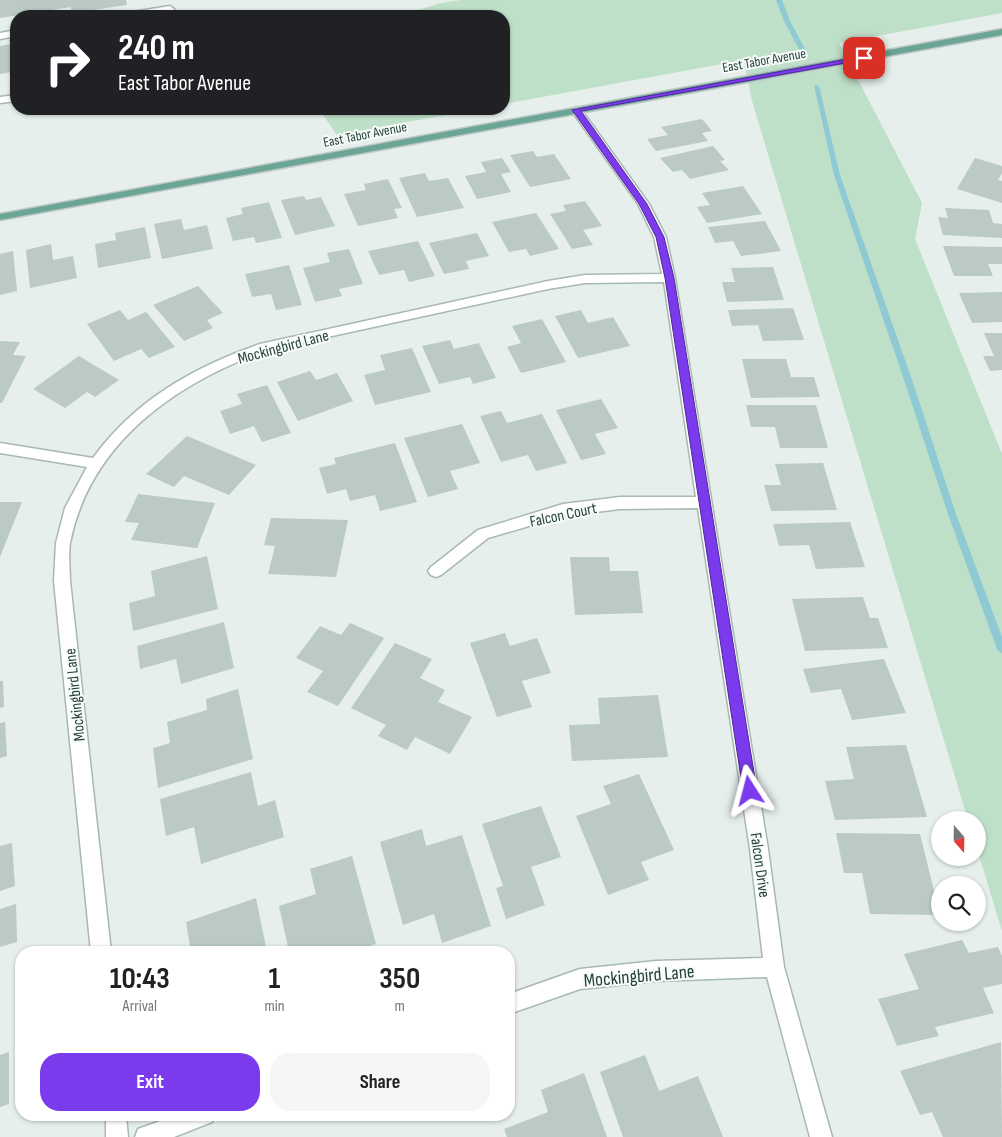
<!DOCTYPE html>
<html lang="en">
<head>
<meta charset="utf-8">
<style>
	:root { --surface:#fff; --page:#f6f6f6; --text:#222; --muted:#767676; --accent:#7c3aed }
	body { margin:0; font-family:"Sofia Sans Condensed",sans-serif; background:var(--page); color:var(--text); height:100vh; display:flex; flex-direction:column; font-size:19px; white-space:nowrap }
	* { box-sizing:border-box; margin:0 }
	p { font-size:16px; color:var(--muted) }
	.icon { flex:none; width:28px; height:28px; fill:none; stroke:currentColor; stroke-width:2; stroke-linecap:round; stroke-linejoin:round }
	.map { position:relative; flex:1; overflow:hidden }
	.panel { position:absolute; left:15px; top:946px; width:500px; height:175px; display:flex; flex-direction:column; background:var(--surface); border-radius:20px; box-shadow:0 1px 4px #0004 }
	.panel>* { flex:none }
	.banner { position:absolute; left:10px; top:10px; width:500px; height:105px; border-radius:20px; box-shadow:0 1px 4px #0004; background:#202124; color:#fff; overflow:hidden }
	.needle { width:32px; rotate:160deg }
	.controls { position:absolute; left:931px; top:811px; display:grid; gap:10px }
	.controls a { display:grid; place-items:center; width:55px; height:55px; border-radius:50%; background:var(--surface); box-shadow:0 1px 4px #0004; font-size:25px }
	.pin { position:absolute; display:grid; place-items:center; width:42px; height:42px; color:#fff; margin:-21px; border-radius:10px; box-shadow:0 2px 8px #0006 }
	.me { position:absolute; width:55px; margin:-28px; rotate:351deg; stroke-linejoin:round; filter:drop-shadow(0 0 4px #0008) }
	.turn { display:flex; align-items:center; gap:18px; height:105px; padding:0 25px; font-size:22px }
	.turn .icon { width:65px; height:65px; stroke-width:2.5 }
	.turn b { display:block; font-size:35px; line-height:42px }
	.eta { display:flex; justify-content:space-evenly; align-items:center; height:85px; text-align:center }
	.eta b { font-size:30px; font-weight:700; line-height:35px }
	.button { display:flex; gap:10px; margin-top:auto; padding:10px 25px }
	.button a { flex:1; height:58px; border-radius:20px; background:var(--accent); color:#fff; font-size:20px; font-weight:700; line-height:58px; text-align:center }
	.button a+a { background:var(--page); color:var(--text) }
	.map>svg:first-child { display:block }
	.green { fill:#bfe0c8 }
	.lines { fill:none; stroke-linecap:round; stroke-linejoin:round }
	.stream { fill:#8ec9d4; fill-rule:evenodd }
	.building { fill:#bbcac4 }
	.minor-casing { stroke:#a8b8b2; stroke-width:3 }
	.major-casing { stroke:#c2cac8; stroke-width:3 }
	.minor { fill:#fff; fill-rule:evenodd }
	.major { fill:#6aa596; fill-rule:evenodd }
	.route { fill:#7c3aed; stroke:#51269a }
	.labels { text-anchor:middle; stroke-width:4; stroke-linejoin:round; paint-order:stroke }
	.far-street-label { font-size:14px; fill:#24423a; stroke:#f7fbf9 }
	.street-label { font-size:16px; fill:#24423a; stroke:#f7fbf9 }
	.near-street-label { font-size:19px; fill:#24423a; stroke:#f7fbf9 }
</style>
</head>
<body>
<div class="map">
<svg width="1002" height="1137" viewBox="0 0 1002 1137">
	<rect width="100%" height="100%" fill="#e6efeb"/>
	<g class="green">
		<polygon points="462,0 1002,0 1002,13 839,43 922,203 915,239 1002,454 1002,931 978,852 978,820 968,820 752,101 744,60 504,104 504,16 398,16 441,3"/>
		<polygon points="319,109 478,109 337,135"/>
	</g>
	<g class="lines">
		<g class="stream">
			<polygon points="776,0 782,0 790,21 805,49 804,50 799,49 784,21"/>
			<polygon points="814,85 819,86 840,175 911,377 956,514 1002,637 1002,653 999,652 997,649 948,514 903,377 834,175"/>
		</g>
	</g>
	<g class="building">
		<polygon points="0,0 126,0 127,5 72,13 71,7 0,18"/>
		<polygon points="265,12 267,16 243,16 243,15"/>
		<polygon points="16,39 16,76 13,77 12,72 0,74 0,46 10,44 9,40"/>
		<polygon points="702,119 712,131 702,133 708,141 656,151 647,139 668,135 661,127"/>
		<polygon points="713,146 725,160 720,161 729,170 690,179 682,170 673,172 660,158"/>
		<polygon points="533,151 537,157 554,154 571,179 530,187 510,155"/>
		<polygon points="502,158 511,172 501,174 511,192 477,199 465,176 486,172 481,162"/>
		<polygon points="975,158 1002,166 1002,173 998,180 1002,181 1002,203 957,189"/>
		<polygon points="425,173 429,181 448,178 464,208 417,217 399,178"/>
		<polygon points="388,179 402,208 394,209 398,218 358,226 344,194 366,190 364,184"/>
		<polygon points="743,186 762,214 707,223 697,207 710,205 702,193"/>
		<polygon points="304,196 306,200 321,197 335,226 295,235 281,200"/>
		<polygon points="585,201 602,226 583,230 593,245 572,249 550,214 566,211 563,205"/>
		<polygon points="269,202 282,238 256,243 254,237 233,241 226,218 243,214 241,208"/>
		<polygon points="945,208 989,210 993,223 1002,224 1002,238 943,235 938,217 948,218"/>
		<polygon points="536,213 559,249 530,256 526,249 509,252 492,222"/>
		<polygon points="181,219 184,230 207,225 213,249 162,259 154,224"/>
		<polygon points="765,221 781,251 741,256 733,241 715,243 708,227"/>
		<polygon points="145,227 151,258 98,268 95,244 116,240 115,233"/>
		<polygon points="477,233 489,256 466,261 469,269 444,274 429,243"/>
		<polygon points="418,241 435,276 409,282 404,270 379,275 368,251"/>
		<polygon points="51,244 53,260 73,256 77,278 30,288 26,250"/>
		<polygon points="943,246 1002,247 1002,264 988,264 993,276 954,276"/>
		<polygon points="349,249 363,284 339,289 342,296 315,302 303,268 330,262 327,253"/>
		<polygon points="13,251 17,291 0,295 0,254"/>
		<polygon points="289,265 302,305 276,310 271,294 252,297 245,274"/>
		<polygon points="773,267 784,300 727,302 722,282 735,282 731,268"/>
		<polygon points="198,286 223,313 207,320 213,328 184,341 153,305"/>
		<polygon points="1002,292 1002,322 972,323 959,293"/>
		<polygon points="793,308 804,340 763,341 758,325 732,326 728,310"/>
		<polygon points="120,310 128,320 146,312 175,347 149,358 141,349 114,361 87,324"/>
		<polygon points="581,310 588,323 613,317 630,346 578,358 555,316"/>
		<polygon points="542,319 566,362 521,373 507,347 521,343 512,326"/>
		<polygon points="984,333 1002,333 1002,370 990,371 983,356 994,356"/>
		<polygon points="450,340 454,349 479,343 496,378 473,384 470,377 439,384 422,346"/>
		<polygon points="0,341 20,342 13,355 26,356 2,403 0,403"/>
		<polygon points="412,348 431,392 375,405 364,375 385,370 380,355"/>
		<polygon points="79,356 119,380 95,397 87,392 65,408 33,389"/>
		<polygon points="742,359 786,359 791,377 814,377 820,397 751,398"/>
		<polygon points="310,371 316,380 337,373 353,401 298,421 277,382"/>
		<polygon points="267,385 291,433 262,442 254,426 230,434 220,411 242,404 237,394"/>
		<polygon points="601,399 618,428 595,434 606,454 581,460 556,410"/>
		<polygon points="746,405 816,405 828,448 780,448 775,427 751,427"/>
		<polygon points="501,411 507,423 542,414 567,463 536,471 528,455 501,462 480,416"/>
		<polygon points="462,424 480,463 450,471 458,489 428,497 404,438"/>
		<polygon points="187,436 256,465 229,495 184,476 174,487 146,474"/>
		<polygon points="395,443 417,502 380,511 375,495 350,501 346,489 327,494 319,468 336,464 334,458"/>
		<polygon points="823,463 837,510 771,511 764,485 781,485 775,464"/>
		<polygon points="138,494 215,503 197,548 131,540 139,523 125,522"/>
		<polygon points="0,502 22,502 0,557"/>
		<polygon points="271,518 348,520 336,577 268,574 275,546 264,545"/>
		<polygon points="850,522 865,567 816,569 809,545 779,546 773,524"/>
		<polygon points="207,556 218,609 133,631 129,603 155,596 151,571"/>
		<polygon points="570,557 609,557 610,571 638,571 643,613 575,615"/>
		<polygon points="863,597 870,618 878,618 888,648 805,651 792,599"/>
		<polygon points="224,622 234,668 181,684 176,659 140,669 137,646"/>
		<polygon points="350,623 384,638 338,706 307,692 323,671 296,658 320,626 341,635"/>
		<polygon points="505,633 510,646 537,638 551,673 522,681 532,707 497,717 470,643"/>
		<polygon points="395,643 432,659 420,678 445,690 438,702 472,717 450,754 415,737 407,750 378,736 386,725 351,708"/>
		<polygon points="884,659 906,713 852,720 841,689 811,693 803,669"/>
		<polygon points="0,681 3,681 4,707 0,708"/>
		<polygon points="238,689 253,759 158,788 153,748 170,743 167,722 207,710 206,699"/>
		<polygon points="658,695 668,757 572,761 569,725 600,724 598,698"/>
		<polygon points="5,722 7,756 0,758 0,723"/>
		<polygon points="906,745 927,817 835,820 825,781 854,779 846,747"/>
		<polygon points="251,772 258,806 275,800 284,837 201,864 194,827 166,836 160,799"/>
		<polygon points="639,774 674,850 641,862 649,880 608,895 576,816 611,804 603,786"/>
		<polygon points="541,806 561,857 531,867 545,905 506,919 496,888 503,886 482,824"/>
		<polygon points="422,829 426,846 462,835 491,926 442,943 434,914 403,925 380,842"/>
		<polygon points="836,833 920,834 940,915 870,914 862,873 844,873"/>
		<polygon points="12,843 15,886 0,891 0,846"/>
		<polygon points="352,856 376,944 351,952 289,952 279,906 316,894 310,869"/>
		<polygon points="256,898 267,952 191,952 186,922"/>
		<polygon points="16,904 17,942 0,947 0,909"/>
		<polygon points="962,940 969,953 998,947 1002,956 1002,984 983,988 994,1013 935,1027 939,1036 897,1046 878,999 919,989 904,954"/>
		<polygon points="1001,1042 1002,1137 943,1137 932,1112 920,1115 900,1071"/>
		<polygon points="9,1052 9,1104 0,1107 0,1055"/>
		<polygon points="645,1055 659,1091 698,1076 723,1137 623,1137 600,1072"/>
		<polygon points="584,1073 607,1137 507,1137 504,1129 548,1112 541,1090"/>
	</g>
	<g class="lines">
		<g class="minor-casing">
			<g id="minor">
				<polygon points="170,6 174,9 176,16 168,16 166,12 141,16 122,16 126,13"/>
				<polygon points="16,30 16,36 0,39 0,33"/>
				<polygon points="16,95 16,101 0,103 0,97"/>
				<path d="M576,107l4,1 69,96 17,33 9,41 93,571 16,118 48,170h-22l-43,-160 -111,4 -76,8 -71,25v-20l71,-25 76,-8 107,-3 -13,-109 -52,-341 -78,1 -57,7 -75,22 -47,37 -5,2 -5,-2 -3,-4 3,-4 47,-37 85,-26 57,-7h76l-32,-215 -79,1 -37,6 -280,61c-91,32 -178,92 -198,193 -2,12 0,25 0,38l41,371h-20l-37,-371 2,-38 9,-35 22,-41 -87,-14v-10l93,15c42,-58 101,-91 167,-114l288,-63 37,-6 77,-1 -8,-37 -16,-33 -67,-94z"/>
				<polygon points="106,1115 126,1115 128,1137 106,1137"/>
				<polygon points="177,1115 215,1115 212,1122 174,1137 135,1137 138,1129"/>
			</g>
		</g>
		<g class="major-casing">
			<polygon id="major" points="1002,29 1002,35 0,220 0,214"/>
		</g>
		<use href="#minor" class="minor"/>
		<use href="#major" class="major"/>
	</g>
	<polygon class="route" points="864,56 867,59 581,111 647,204 664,237 674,278 757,791 755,795 750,797 745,795 743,791 665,278 656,237 639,204 572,110"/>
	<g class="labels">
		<g class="far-street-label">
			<text transform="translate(764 60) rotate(-10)" y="5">East Tabor Avenue</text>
			<text transform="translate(365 134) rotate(-11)" y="5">East Tabor Avenue</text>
		</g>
		<g class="street-label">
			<text transform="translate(283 346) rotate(-15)" y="6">Mockingbird Lane</text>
			<text transform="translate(563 514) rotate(-12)" y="6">Falcon Court</text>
			<text transform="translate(74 695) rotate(-96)" y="6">Mockingbird Lane</text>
			<text transform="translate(761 865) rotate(82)" y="6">Falcon Drive</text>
		</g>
		<g class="near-street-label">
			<text transform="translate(639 975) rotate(-5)" y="7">Mockingbird Lane</text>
		</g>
	</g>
</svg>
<div class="controls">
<a><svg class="needle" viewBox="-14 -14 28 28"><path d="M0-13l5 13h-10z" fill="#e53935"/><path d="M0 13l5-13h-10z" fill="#767676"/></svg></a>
<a><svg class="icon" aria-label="search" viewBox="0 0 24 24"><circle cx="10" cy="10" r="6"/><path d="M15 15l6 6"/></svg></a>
</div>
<div class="pin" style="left:864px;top:58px;background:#d93025"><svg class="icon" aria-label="arrive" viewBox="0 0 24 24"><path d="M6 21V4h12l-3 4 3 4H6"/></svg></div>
<svg class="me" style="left:750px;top:791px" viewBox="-20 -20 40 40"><path d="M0-17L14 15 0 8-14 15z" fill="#7c3aed" stroke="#fff" stroke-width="4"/></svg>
<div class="banner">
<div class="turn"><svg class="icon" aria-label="right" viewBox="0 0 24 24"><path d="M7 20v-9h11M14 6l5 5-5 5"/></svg><div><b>240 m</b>East Tabor Avenue</div></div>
</div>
<section class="panel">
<div class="eta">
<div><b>10:43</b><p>Arrival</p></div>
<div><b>1</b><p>min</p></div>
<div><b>350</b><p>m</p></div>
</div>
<div class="button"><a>Exit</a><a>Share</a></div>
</section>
</div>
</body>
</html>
